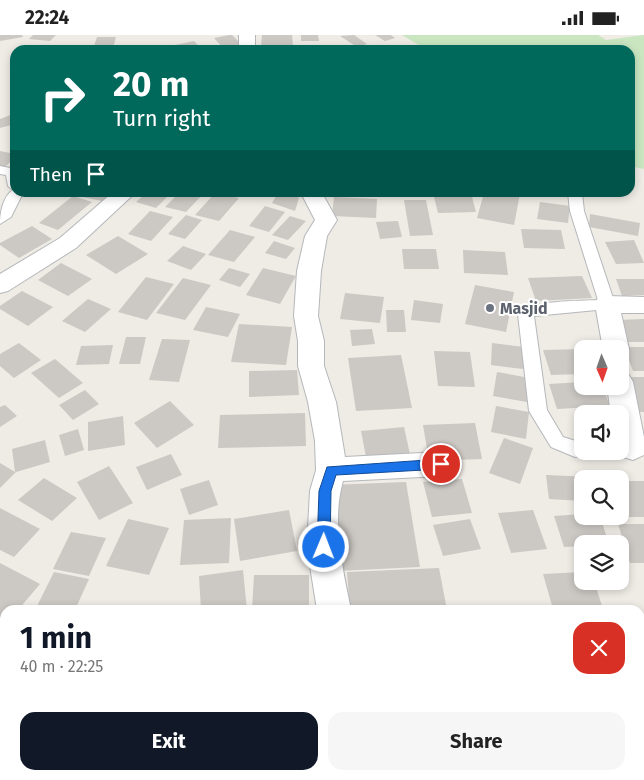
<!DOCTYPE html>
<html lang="en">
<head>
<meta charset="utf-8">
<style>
	:root { --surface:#fff; --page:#f6f6f6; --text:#222; --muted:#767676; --accent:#111827 }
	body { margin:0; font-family:"Fira Sans",sans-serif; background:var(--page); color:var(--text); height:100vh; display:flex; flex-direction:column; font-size:19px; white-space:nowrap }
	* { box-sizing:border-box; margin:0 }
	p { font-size:16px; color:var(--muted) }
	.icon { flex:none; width:28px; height:28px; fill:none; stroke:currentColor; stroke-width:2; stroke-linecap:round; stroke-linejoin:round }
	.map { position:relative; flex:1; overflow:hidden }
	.panel { position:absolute; left:0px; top:570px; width:645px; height:175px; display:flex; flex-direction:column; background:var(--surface); border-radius:15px 15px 0 0; box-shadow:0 2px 8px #0003 }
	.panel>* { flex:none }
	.banner { position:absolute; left:10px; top:10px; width:625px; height:152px; border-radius:15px; box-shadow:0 2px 8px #0003; background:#00695c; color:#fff; overflow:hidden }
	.needle { width:32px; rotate:178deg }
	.tools { position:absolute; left:574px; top:305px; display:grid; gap:10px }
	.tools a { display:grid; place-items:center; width:55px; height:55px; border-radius:10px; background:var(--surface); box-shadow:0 2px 8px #0003; font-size:25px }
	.pin { position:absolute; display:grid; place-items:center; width:42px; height:42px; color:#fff; margin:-21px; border:2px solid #fff; border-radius:50%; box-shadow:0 1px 5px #0007 }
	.me { position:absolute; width:55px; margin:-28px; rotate:1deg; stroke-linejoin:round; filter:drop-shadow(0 0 4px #0008) }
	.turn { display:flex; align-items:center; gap:18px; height:105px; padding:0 20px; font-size:22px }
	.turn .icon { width:65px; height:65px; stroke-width:2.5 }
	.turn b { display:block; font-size:35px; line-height:42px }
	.then { display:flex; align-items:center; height:48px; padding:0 20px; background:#0003; gap:10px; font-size:19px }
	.round { display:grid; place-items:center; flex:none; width:52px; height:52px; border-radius:15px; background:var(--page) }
	.summary { display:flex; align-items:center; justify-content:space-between; height:85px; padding:0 20px }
	h1 { font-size:30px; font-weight:700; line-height:38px; color:var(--accent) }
	.primary-button { display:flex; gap:10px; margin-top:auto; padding:10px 20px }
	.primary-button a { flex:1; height:58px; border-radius:15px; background:var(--accent); color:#fff; font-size:20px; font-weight:700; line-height:58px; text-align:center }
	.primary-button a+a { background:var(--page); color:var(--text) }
	.status { display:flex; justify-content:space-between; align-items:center; height:35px; padding:0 25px; background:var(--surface); direction:ltr }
	.status svg { height:14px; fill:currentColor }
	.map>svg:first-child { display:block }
	.green { fill:#c9e6c1 }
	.building { fill:#ccc8c4 }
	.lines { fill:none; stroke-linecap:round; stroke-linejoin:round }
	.lane-casing { stroke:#b5b8bb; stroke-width:2 }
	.street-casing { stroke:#b5b8bb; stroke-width:2 }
	.secondary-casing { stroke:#b3b9bc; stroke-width:2 }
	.lane { fill:#fff; fill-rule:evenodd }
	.street { fill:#fff; fill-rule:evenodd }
	.secondary { fill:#fff; fill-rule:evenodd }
	.route { fill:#1a73e8; stroke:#114b97 }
	.worship-dot { fill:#6b7280; stroke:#fff; stroke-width:2 }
	.labels { text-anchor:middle; stroke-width:4; stroke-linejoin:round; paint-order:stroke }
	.worship-label { font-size:16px; font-weight:bold; fill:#5b616d; stroke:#fff; text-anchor:start }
</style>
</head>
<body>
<div class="status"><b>22:24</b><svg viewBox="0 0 49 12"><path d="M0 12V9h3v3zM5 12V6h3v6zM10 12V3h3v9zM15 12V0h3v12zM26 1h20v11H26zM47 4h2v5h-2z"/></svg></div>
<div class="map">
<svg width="644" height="745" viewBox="0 0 644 745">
	<rect width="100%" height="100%" fill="#efebe5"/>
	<polygon class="green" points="402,0 598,0 606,5 644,0 644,134 630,131 630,15 427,15"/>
	<g class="building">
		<polygon points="0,0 22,0 23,2 0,6"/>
		<polygon points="33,0 56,0 50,6 29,4"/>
		<polygon points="229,0 232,0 242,10 224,14 214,3"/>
		<polygon points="262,0 292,0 293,11 261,11"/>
		<polygon points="301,0 318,0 319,6 301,6"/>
		<polygon points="354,0 367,9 357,12 340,1"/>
		<polygon points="375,0 391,0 395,3 385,6"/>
		<polygon points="97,2 116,2 113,13 93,14"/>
		<polygon points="194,6 202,15 179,15 175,10"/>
		<polygon points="13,79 15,80 15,89 0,93 0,84"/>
		<polygon points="0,116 15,119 15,122 4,133 0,132"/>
		<polygon points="82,158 110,158 102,166 78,161"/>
		<polygon points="146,158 171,158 156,173 136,167"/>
		<polygon points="179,158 204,158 186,177 165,172"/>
		<polygon points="215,158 239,163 219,186 195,180"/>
		<polygon points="278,158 291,158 299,163 295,176 272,168"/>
		<polygon points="433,158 471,158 476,177 438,178"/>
		<polygon points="484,158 520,159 514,190 477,183"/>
		<polygon points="73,161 92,167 58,195 39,188"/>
		<polygon points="334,162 377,164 376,183 332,181"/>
		<polygon points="404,165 426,165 433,200 410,201"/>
		<polygon points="540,167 570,171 568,188 537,184"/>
		<polygon points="265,171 285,177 269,197 249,191"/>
		<polygon points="150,176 173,182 151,206 128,199"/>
		<polygon points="590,179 640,188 638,201 589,192"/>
		<polygon points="186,180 202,185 185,204 168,199"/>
		<polygon points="290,181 306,186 288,205 272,200"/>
		<polygon points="398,186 402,202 380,204 376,187"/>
		<polygon points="32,191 52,204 19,223 0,210 0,208"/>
		<polygon points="521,194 561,195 565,214 524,213"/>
		<polygon points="230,195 255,202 234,227 208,220"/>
		<polygon points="118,201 148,219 116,239 86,220"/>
		<polygon points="634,205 644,228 616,229 605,207"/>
		<polygon points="274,206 295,213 286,224 265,218"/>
		<polygon points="183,211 206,219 191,235 167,226"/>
		<polygon points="402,214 436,214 439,234 404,234"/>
		<polygon points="463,215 505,217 508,240 464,238"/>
		<polygon points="61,228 92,244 68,261 38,245"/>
		<polygon points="229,233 250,239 240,252 219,245"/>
		<polygon points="263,233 296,241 280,269 246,260"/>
		<polygon points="582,241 592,263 536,266 528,243"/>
		<polygon points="146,242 174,249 147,285 118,277"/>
		<polygon points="183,243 211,250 185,285 156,278"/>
		<polygon points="616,244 644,244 644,260 622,261"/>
		<polygon points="475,250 514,257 506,297 465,289"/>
		<polygon points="22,256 53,272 28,291 0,274 0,271"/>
		<polygon points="345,258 384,262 380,288 340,284"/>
		<polygon points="88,264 111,274 85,297 62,286"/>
		<polygon points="414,265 443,269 440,288 411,285"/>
		<polygon points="206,272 240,279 228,302 193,295"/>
		<polygon points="386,275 404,275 406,297 387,297"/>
		<polygon points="644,284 644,307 626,307 617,285"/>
		<polygon points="239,289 292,292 286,330 231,327"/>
		<polygon points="372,294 375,309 352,311 350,295"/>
		<polygon points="126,302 146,302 140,329 119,329"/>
		<polygon points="162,304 190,305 179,347 149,345"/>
		<polygon points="19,308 41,325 14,343 0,331 0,319"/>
		<polygon points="492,308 524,312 523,334 491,330"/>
		<polygon points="113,310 109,329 76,330 81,311"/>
		<polygon points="624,312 644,312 644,336 633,336"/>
		<polygon points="582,314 582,339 551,340 543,315"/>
		<polygon points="434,316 470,317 475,352 438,351"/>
		<polygon points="401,320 412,373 356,376 348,323"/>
		<polygon points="55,324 83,348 59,363 31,338"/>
		<polygon points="297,335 299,360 249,362 249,336"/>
		<polygon points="497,337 530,343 527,367 493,361"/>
		<polygon points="623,342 644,342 644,377 632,377"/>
		<polygon points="582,347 582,351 602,351 610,371 557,374 549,349"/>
		<polygon points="85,355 99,369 73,385 59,370"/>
		<polygon points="170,366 194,390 157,413 134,388"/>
		<polygon points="5,370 17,381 0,392 0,372"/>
		<polygon points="496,371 529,377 526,404 491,397"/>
		<polygon points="305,378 306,411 218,413 220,380"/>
		<polygon points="123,381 125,410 88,416 88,387"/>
		<polygon points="475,388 482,424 429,426 423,390"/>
		<polygon points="404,392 411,424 367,427 361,396"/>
		<polygon points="78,394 84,415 65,421 59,400"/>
		<polygon points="504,403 533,413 520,449 489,438"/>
		<polygon points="45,405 50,427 16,437 0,453 0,428 15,437 12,414"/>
		<polygon points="171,419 182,440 147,455 136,432"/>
		<polygon points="109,431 133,468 99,485 77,447"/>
		<polygon points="546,440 592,442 592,444 582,444 582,466 549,464"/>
		<polygon points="44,443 77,463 52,486 18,465"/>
		<polygon points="462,444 472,478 432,482 423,447"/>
		<polygon points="209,445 218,470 189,480 180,454"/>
		<polygon points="620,446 644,446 644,482 626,482 620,460"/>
		<polygon points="406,447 420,532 337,536 330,450"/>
		<polygon points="0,473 40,494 14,522 0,515"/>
		<polygon points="289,475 297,516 240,526 234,484"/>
		<polygon points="533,475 547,514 511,518 498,478"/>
		<polygon points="582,479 582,481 600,481 609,509 582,509 582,511 564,512 554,481"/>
		<polygon points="231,483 229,528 180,530 184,485"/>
		<polygon points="128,484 169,493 149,540 106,531"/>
		<polygon points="470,484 481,514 443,521 433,490"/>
		<polygon points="618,489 644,489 644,528 630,528"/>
		<polygon points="71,497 106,503 89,541 53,534"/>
		<polygon points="0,528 40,549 18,575 5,575 5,585 0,582"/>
		<polygon points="439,533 447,575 350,575 347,537"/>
		<polygon points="243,535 247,575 201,575 199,541"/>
		<polygon points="54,537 89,544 75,575 35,575"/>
		<polygon points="582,537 582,546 594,546 602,571 553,574 543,539"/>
		<polygon points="254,540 309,540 309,575 252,575"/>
		<rect x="640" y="581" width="4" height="49"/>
		<polygon points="640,639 644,640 644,670 640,656"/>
		<polygon points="10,740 53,740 53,742 35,745 10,745"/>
		<rect x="210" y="740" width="54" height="5"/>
		<polygon points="277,740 345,740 347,745 278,745"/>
	</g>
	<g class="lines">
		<g class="lane-casing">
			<g id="lane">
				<path d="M0,131l15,3v24h8l-12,24 -11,7c0,-11 3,-28 13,-34l-5,-4 -2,-11 -6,-1z"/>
				<path d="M568,158h14l2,18 31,93 -2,4 -6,1 -73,7 13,94 16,27 19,6v8h8l-2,4 -13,2 -24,-10 -22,-36 -11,-97c9,-14 63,-13 80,-14l-28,-89z"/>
			</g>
		</g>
		<g class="street-casing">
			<g id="street">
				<rect x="239" y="0" width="16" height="15"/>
				<polygon points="112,158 135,158 76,213 8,256 0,258 0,239 60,203"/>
				<path d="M301,158h21l15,27 -10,16 -6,35 -3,45 6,25v25l12,36 9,55 96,-5 10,4 5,8 -5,8 -10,4 -98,5c-12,42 0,88 8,129h-34l-10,-63 3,-56 6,-21 -1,-29 -7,-39 -10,-36v-25l-4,-25 3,-45 8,-35 10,-16z"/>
				<polygon points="607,261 644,262 644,278 621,278 629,314 625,320 620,322 620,314 603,314 595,269 598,263"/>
				<polygon points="620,337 629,340 633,347 644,402 644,420 633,425 623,422 620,416 620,379 611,379 607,351 620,351"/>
				<polygon points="5,635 5,671 0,672 0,636"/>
				<polygon points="178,740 216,740 217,745 179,745"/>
				<polygon points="349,740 387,740 389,745 351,745"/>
			</g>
		</g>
		<g class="secondary-casing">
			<polygon id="secondary" points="640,723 644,723 644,745 605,745 607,740 640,740"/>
		</g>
		<use href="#lane" class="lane"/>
		<use href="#street" class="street"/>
		<use href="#secondary" class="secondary"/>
	</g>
	<polygon class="route" points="441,424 447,429 441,434 336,440 331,456 330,512 328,516 319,516 317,512 319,456 327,432"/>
	<circle class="worship-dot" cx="490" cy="273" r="5"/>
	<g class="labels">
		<g class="worship-label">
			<text x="500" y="279">Masjid</text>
		</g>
	</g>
</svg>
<div class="tools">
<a><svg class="needle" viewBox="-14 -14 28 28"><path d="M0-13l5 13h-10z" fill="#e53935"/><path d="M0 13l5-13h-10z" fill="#767676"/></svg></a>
<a><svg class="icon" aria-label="sound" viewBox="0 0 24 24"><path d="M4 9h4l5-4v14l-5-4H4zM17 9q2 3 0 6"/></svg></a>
<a><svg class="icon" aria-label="search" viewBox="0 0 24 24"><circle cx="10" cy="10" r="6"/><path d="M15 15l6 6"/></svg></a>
<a><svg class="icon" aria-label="layers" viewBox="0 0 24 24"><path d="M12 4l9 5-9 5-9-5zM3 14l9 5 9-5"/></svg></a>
</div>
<div class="pin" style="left:441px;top:429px;background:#d93025"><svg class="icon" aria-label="arrive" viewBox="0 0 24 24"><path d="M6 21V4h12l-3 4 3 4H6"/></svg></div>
<svg class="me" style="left:324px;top:512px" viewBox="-20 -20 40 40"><circle r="17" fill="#1a73e8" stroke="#fff" stroke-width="3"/><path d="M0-11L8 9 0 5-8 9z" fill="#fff"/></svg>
<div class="banner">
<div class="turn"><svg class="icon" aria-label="right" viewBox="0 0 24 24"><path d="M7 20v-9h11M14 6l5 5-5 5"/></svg><div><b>20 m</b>Turn right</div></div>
<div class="then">Then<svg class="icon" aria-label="arrive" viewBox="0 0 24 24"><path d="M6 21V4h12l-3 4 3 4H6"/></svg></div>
</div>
<section class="panel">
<div class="summary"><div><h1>1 min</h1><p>40 m · 22:25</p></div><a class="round" style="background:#d93025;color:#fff"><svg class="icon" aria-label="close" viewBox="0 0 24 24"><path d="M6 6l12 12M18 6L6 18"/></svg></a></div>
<div class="primary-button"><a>Exit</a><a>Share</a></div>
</section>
</div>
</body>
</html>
